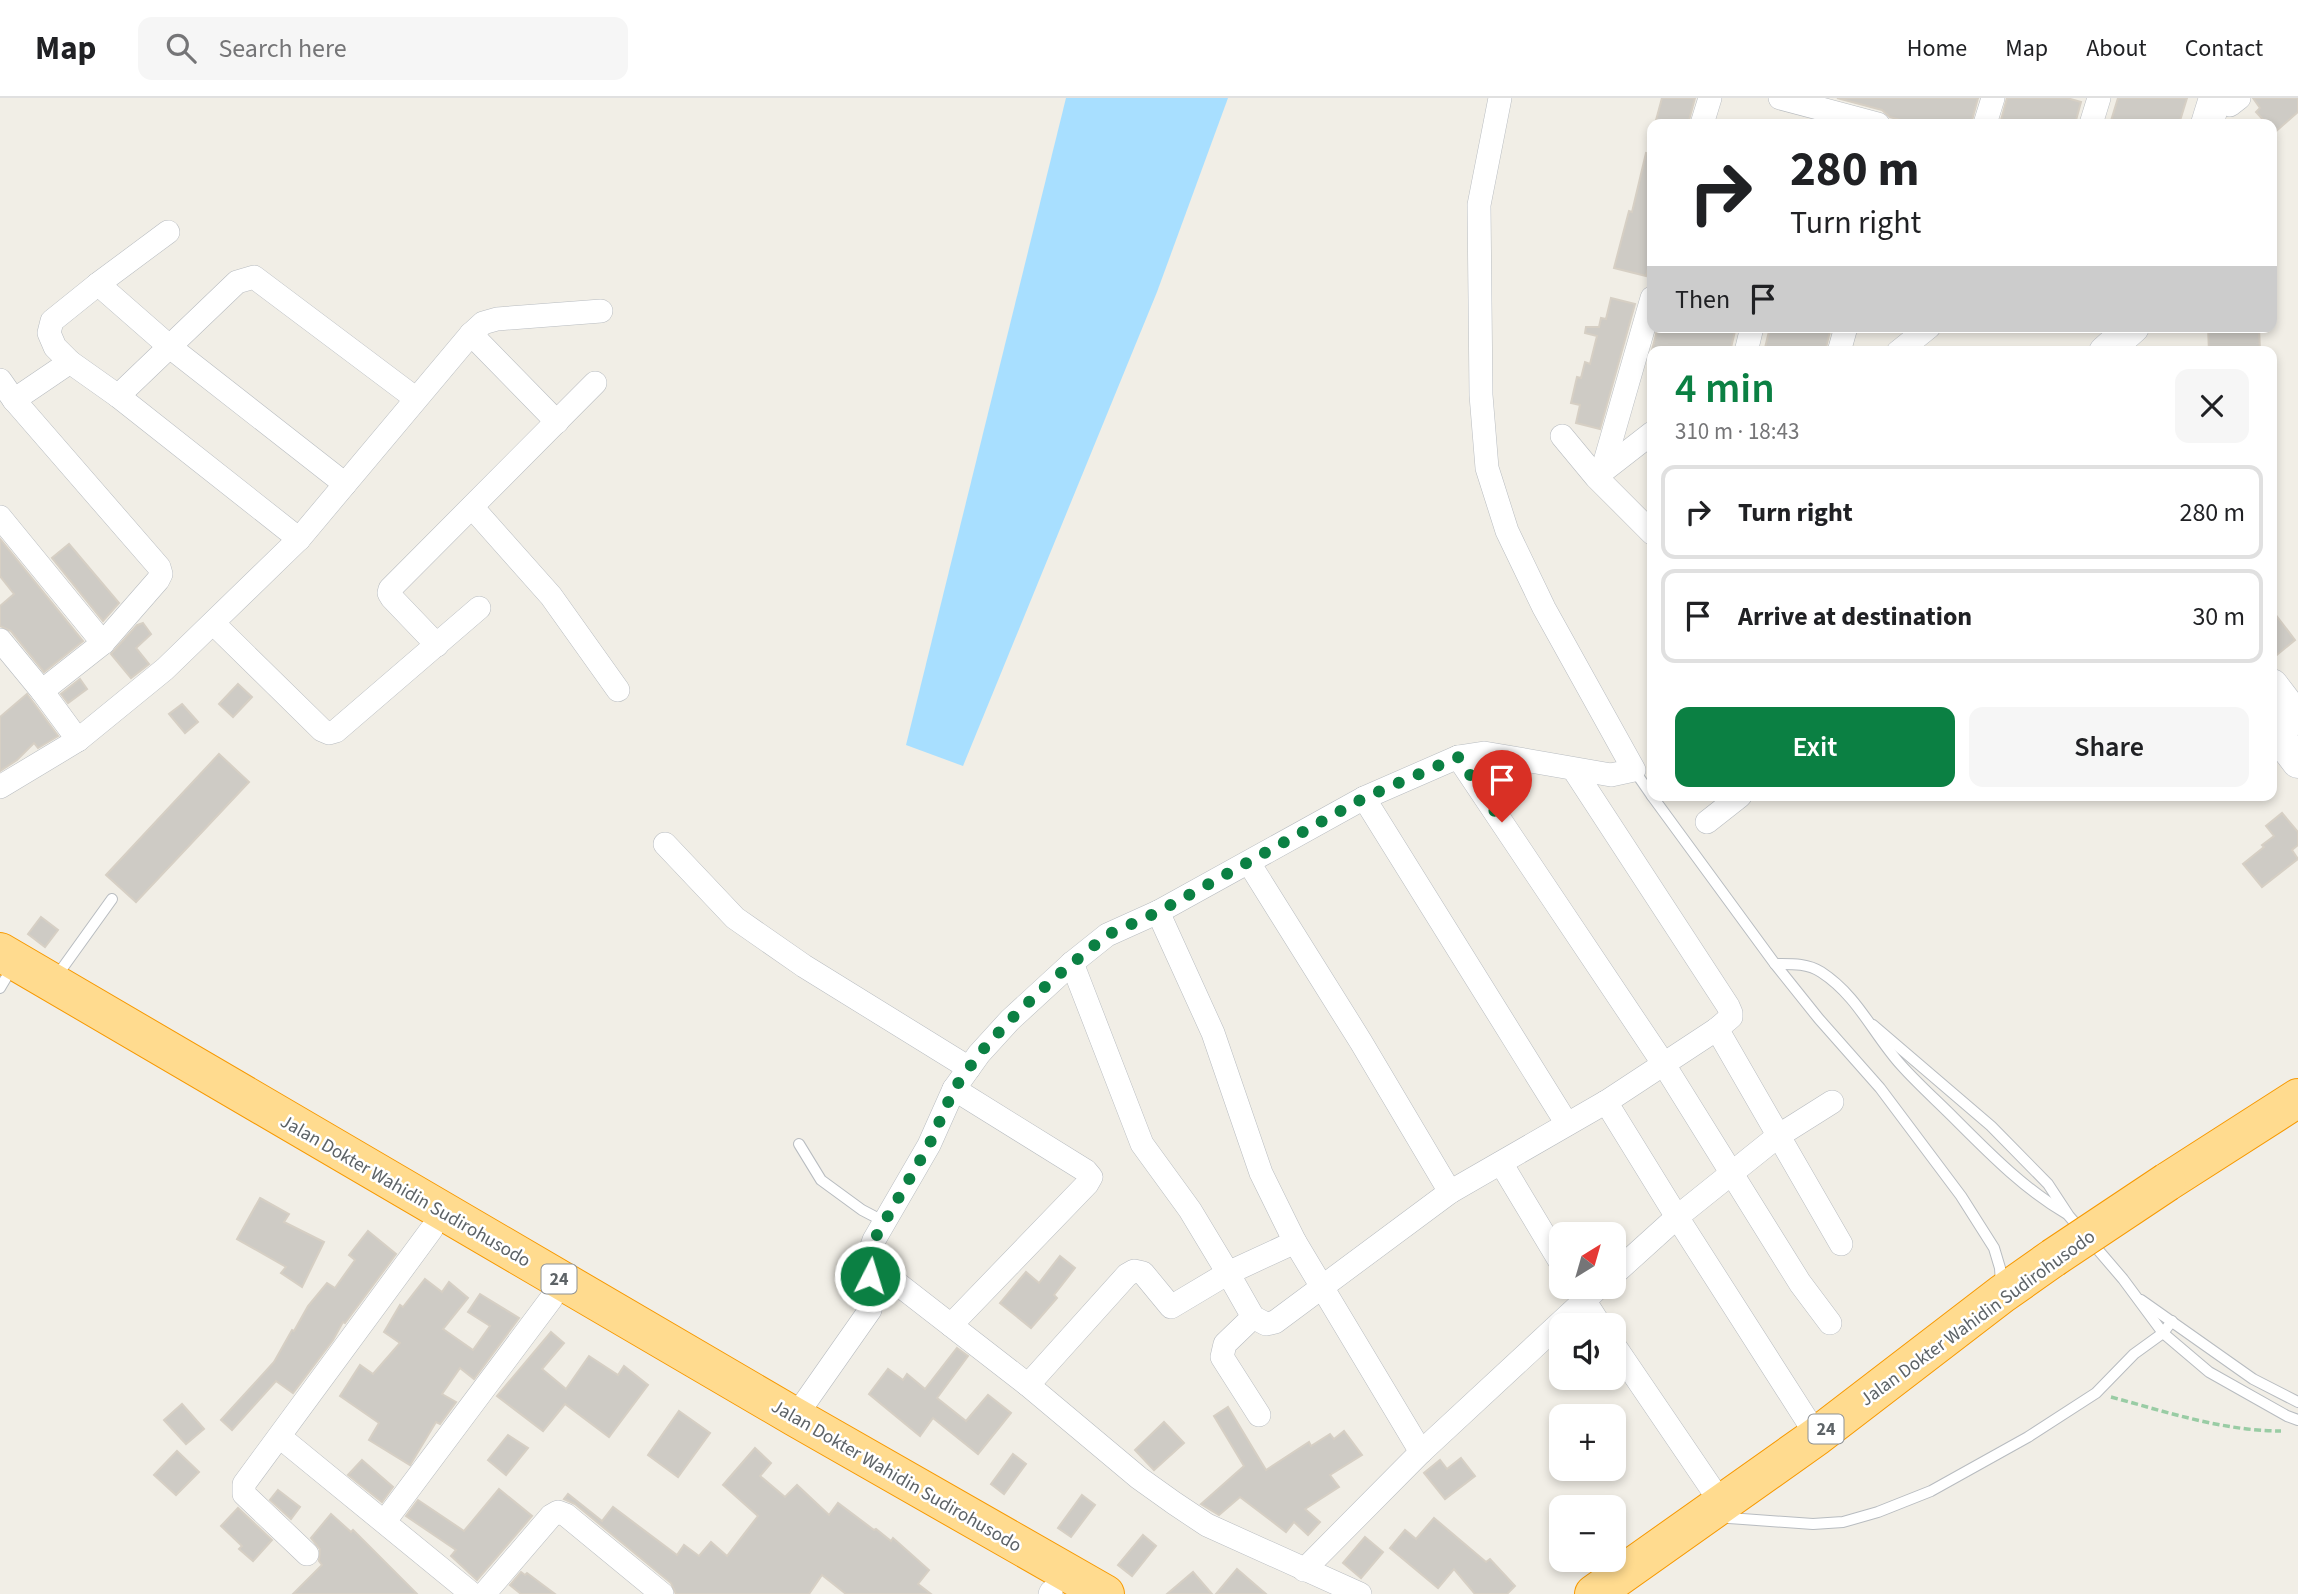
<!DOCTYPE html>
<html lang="en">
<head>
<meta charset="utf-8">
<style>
	:root { --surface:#fff; --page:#f6f6f6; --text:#202124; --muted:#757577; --line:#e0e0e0; --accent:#0b8043 }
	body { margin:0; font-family:"Source Sans 3",sans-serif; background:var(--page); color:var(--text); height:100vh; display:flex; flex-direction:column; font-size:26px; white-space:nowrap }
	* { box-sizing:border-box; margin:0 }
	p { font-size:23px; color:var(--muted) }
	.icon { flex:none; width:38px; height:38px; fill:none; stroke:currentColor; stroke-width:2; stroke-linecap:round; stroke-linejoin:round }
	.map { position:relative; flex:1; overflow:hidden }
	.panel { position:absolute; left:1647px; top:248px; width:630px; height:455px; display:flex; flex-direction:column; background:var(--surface); border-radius:14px; box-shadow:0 4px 10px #0003 }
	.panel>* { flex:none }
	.guide { position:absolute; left:1647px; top:21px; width:630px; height:214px; border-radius:14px; box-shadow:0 4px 10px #0003; background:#fff; color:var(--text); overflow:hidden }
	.needle { width:46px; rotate:37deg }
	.buttons { position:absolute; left:1549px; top:1124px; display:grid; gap:14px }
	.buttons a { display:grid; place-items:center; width:77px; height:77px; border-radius:14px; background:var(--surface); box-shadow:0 4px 10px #0003; font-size:35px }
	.pin { position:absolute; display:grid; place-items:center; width:60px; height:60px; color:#fff; margin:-72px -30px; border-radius:50% 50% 50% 0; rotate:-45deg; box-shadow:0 0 7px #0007 }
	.pin .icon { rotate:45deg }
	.me { position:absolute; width:77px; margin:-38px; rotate:5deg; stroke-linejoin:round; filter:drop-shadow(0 0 5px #0008) }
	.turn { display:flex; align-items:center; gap:24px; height:147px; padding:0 28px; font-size:32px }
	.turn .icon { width:91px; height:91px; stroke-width:2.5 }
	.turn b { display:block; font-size:49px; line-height:60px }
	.then { display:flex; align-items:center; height:66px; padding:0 28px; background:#0003; gap:14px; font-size:26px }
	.round { display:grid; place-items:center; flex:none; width:74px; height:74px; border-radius:14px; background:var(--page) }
	.head { display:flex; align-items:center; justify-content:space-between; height:119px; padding:0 28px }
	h1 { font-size:42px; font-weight:600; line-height:52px; color:var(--accent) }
	.primary-button { display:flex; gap:14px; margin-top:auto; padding:14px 28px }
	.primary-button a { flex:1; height:80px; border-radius:14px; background:var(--accent); color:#fff; font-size:28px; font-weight:600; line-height:80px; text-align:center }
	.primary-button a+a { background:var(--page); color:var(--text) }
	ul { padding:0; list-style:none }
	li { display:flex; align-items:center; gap:21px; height:94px; margin:0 14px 10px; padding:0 14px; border:4px solid var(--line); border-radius:14px }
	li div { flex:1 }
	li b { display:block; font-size:26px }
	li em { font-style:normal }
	header { display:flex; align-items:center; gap:42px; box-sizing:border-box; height:98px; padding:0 35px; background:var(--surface); border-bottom:2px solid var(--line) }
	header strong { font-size:33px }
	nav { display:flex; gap:38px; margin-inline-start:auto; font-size:24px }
	.search { width:490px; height:63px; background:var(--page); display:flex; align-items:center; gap:18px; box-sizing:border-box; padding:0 24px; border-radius:14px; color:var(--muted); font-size:26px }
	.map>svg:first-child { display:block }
	.water { fill:#a8dfff }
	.building { fill:#cecbc5; stroke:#d6cfc4; stroke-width:2 }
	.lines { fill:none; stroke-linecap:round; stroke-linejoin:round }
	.lane-casing { stroke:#b8bcc0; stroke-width:12 }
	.street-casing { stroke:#b8bcc0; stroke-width:24 }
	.secondary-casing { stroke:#b9bdc3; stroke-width:33 }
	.highway-casing { stroke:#f79900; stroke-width:40 }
	.path { stroke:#99cca4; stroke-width:3.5; stroke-dasharray:7 3.5; stroke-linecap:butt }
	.lane { stroke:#fff; stroke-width:10 }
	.street { stroke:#fff; stroke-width:23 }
	.secondary { stroke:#fff; stroke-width:32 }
	.highway { stroke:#ffdb8f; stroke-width:38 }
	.highway-bridge-casing { stroke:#f79900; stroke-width:40; stroke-linecap:butt }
	.highway-bridge { stroke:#ffdb8f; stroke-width:38 }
	.route { stroke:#0b8043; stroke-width:12; stroke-dasharray:0 21.6 }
	.labels { text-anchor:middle; stroke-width:5; stroke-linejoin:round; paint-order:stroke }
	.shield { fill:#fff; stroke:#8e9295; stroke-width:2 }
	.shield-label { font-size:18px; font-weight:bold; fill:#5d6367 }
	.street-label { font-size:19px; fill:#5d6367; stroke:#fff }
</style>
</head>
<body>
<header>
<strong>Map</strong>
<div class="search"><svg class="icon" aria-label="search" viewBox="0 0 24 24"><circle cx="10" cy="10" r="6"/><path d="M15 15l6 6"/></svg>Search here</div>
<nav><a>Home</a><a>Map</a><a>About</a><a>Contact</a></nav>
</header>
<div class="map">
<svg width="2298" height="1496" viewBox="0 0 2298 1496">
	<rect width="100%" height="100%" fill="#f1eee6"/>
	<polygon class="water" points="1066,0 1228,0 1157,194 963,668 906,647"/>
	<g class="building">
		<polygon points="1662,0 1695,0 1688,26 1655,26"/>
		<polygon points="1837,0 1978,0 1971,26 1914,26 1890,19 1882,12"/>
		<polygon points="2007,0 2067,0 2081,4 2075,26 2000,26"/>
		<polygon points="2118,0 2187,0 2179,26 2110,26"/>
		<polygon points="2253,0 2298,0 2298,14 2274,35 2272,32 2272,26 2267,26 2256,14 2260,10"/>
		<polygon points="1646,55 1652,56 1652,155 1646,178 1614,170 1629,113 1632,114"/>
		<polygon points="1611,200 1635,206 1600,331 1576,325 1580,307 1571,305 1577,279 1581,280 1585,264 1590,266 1597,238 1585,235 1586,229 1599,229 1601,220 1606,221"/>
		<polygon points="1658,229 1736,229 1730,254 1661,254 1652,252"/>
		<polygon points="1770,229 1831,229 1825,254 1764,254"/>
		<polygon points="2208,229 2259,229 2260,252 2209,254"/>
		<polygon points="0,441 83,543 44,574 11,533 0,528 0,508 14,496 0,478"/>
		<polygon points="69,446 119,505 103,523 52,460"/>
		<polygon points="2272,512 2295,542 2272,561"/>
		<polygon points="143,525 151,536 136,550 149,566 131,580 111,556 137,527"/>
		<polygon points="80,581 87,591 68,605 61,596"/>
		<polygon points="238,586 252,599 233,619 219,606"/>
		<polygon points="27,596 58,638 38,650 34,645 17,662 0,673 0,619"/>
		<polygon points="182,606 198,624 185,635 169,616"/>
		<polygon points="219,656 249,684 136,804 106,777"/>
		<polygon points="2282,715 2298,734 2298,747 2292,752 2298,761 2262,789 2243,766 2264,749 2262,747 2274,738 2266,728"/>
		<polygon points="41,819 58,832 45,849 28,836"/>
		<polygon points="260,1100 289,1116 284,1124 324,1144 302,1189 281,1175 286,1169 237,1141"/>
		<polygon points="368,1133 396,1156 345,1225 343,1224 333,1242 293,1295 276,1283 232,1332 221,1322 274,1264 292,1232 294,1233 308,1208 327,1185 335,1190 355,1162 349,1157"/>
		<polygon points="1060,1158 1075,1170 1054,1197 1057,1200 1031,1230 1000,1205 1026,1174 1039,1185"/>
		<polygon points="425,1181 442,1194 449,1184 468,1200 443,1231 473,1252 490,1228 468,1214 480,1196 519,1220 474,1281 460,1270 442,1296 456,1304 440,1326 436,1324 410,1367 369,1342 379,1325 340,1298 360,1267 373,1276 400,1245 384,1234 400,1207 403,1209"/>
		<polygon points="551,1234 564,1245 542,1271 566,1291 589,1258 618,1277 624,1268 648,1287 609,1339 565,1306 543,1333 497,1298"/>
		<polygon points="957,1250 968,1258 937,1300 966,1323 988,1297 1011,1315 978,1356 933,1320 920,1338 869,1296 888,1271 903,1282 907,1276 925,1291"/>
		<polygon points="182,1306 204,1331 186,1346 164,1322"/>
		<polygon points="1228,1309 1266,1372 1309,1344 1311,1348 1330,1336 1334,1341 1344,1333 1362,1357 1330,1377 1339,1389 1305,1411 1320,1424 1308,1437 1294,1424 1286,1434 1240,1399 1219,1417 1201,1406 1244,1368 1214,1318"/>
		<polygon points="679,1313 710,1335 678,1379 648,1357"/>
		<polygon points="1164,1324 1184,1345 1154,1372 1135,1352"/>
		<polygon points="508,1337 528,1350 506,1377 488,1362"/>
		<polygon points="755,1350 771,1365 760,1378 785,1399 797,1387 829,1417 838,1405 874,1432 876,1431 891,1443 893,1440 929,1472 918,1486 931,1496 846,1496 822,1477 809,1496 676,1496 671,1485 575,1406 564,1401 568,1396 602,1423 613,1409 677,1457 684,1447 699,1458 711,1444 727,1458 758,1418 723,1387"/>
		<polygon points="177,1353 199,1374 176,1397 154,1377"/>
		<polygon points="1013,1356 1026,1366 1004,1396 991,1386"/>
		<polygon points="1461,1360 1475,1378 1445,1401 1424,1375 1440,1362 1447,1371"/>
		<polygon points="362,1362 393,1389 382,1404 348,1377"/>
		<polygon points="499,1391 532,1418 477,1482 451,1458 456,1452 406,1418 418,1402 464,1433"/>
		<polygon points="278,1392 300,1409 291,1421 270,1402"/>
		<polygon points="1082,1397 1095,1407 1071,1439 1058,1430"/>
		<polygon points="238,1410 272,1442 253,1463 239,1451 242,1448 221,1428"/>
		<polygon points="331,1416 351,1434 353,1432 417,1496 293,1496 322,1467 319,1463 320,1451 311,1440"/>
		<polygon points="1434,1420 1486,1464 1490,1461 1515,1488 1507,1496 1475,1496 1454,1471 1438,1490 1390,1450 1405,1432 1416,1441"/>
		<polygon points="1143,1437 1156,1448 1132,1478 1118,1467"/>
		<polygon points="1365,1439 1383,1454 1361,1480 1343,1465"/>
		<polygon points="1237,1471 1266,1496 1216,1496"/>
		<polygon points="521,1474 525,1477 527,1475 555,1496 521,1496 510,1487"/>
		<polygon points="1193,1474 1212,1496 1167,1496"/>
	</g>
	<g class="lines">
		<g class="lane-casing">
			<g id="lane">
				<polyline points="1634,672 1652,698"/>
				<polyline points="1652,698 1775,866 1819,921 1880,990 1961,1098 1994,1150 2000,1170 2001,1186"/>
				<path d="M1775,866c16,0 32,-1 46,8 37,24 52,62 80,93 16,18 35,35 53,53 35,35 70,71 113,96"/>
				<polyline points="56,879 112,801"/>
				<polyline points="0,890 13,868"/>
				<polyline points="1873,927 1991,1028 2048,1086 2069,1118 2123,1181 2163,1235 2209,1274 2287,1318 2298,1322"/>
				<polyline points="799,1046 821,1082 862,1112 885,1124"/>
				<polyline points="2141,1202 2253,1281 2298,1304"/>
				<polyline points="1729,1420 1813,1426 1843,1424 1878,1414 1931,1393 2028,1339 2096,1295 2134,1256 2163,1235 2172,1223"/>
			</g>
		</g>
		<g class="street-casing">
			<g id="street">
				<polyline points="1780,0 1878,26"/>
				<polyline points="2230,7 2239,0"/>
				<polyline points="1702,26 1710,0"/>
				<polyline points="1985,26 1993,0"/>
				<polyline points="2091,26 2099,0"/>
				<polyline points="168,134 98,186 170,249 345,386"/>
				<polyline points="98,186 52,223 49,235 55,249 70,264 118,298 299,441"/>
				<polyline points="471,236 557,324"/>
				<polyline points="1746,254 1752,229"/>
				<polyline points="1839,254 1846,229"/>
				<polyline points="1898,254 1929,229"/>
				<polyline points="0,282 14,302 159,469 161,476 158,482 103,545 42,593"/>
				<polyline points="118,298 237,184 254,179 415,300"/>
				<polyline points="14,302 70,264"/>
				<polyline points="1562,338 1596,379 1652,435"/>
				<polyline points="1602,374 1652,200"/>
				<polyline points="1598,377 1652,335"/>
				<polyline points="472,409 551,498 618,592"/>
				<polyline points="0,419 103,545"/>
				<polyline points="213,525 322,632 329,635 336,633 479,510"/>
				<polyline points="0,542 42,593 78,642"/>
				<polyline points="437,547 392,500 389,495 390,491 595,285"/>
				<polyline points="1458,659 1663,965 1800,1185 1830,1225"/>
				<polyline points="1574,672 1728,908 1731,915 1731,919 1717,931"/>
				<polyline points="0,689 78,642 165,571 299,441 471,236 483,225 497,221 601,213"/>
				<polyline points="1364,700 1567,1026"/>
				<polyline points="1707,724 1740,698"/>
				<polyline points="665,746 735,820 804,868 969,970"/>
				<polyline points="1249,765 1361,944 1450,1094"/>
				<polyline points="1158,814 1213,935 1261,1075 1295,1144 1421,1354"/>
				<polyline points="1072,865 1142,1046 1190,1112 1228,1175 1295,1144"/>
				<polyline points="1606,1004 1677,1119 1817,1338"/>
				<polyline points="1501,1065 1561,1165"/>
				<polyline points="867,1162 1028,1287 1139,1380 1174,1405 1207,1427 1360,1496"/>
				<polyline points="1614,1176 1677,1119 1778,1038 1832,1004"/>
				<polyline points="1575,1188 1600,1227"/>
				<polyline points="1253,1219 1225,1246 1222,1259 1259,1317"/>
				<polyline points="951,1227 1087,1086 1091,1079 1086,1073 954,991"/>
				<polyline points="1614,1247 1722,1406"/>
				<polyline points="1028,1287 1127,1177 1134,1173 1143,1175 1171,1209 1228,1175 1253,1219 1266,1226 1275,1224 1450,1094 1606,1004 1717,931 1841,1146"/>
				<polyline points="795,1319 870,1212 874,1194 867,1162 874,1142 929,1047 954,991 979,956 1010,922 1072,865 1107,837 1158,814 1364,700 1458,659 1484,655 1611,677 1634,672 1544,510 1507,433 1487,370 1481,297 1479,107 1500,0"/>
				<polyline points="280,1339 472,1496"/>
				<polyline points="385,1423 551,1201"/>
				<polyline points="307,1456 244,1396 244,1386 431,1132"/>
				<polyline points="1304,1472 1421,1354 1600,1188"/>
				<polyline points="484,1496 551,1418 558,1414 566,1417 662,1496"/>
				<polyline points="1050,1496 1051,1494"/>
			</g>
		</g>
		<g class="secondary-casing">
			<g id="secondary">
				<polyline points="2207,26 2215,0"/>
				<polyline points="2105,254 2133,229"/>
				<polyline points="2272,587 2298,621"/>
				<polyline points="2272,630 2298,664"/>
			</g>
		</g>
		<g class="highway-casing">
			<g id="highway">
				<polyline points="0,854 795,1319 1105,1496"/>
				<polyline points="2167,1084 2298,1000"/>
				<polyline points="1594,1496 1817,1338 2002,1196 2053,1160"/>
			</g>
		</g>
		<path class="path" d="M2111,1299c56,15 112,34 170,34"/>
		<use href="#lane" class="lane"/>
		<use href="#street" class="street"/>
		<use href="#secondary" class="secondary"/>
		<use href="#highway" class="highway"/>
		<g class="highway-bridge-casing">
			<polyline id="highway-bridge" points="2053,1160 2167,1084"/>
		</g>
		<use href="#highway-bridge" class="highway-bridge"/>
	</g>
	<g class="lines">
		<polyline class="route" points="870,1178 867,1162 874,1142 929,1047 954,991 979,956 1010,922 1052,882 1107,837 1158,814 1364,700 1458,659 1502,724"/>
	</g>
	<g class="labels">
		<g class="shield">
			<rect x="541.5" y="1166.5" width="35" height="29" rx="5"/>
			<rect x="1808.5" y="1316.5" width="35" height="29" rx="5"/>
		</g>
		<g class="shield-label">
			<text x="559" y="1187">24</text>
			<text x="1826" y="1337">24</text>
		</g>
		<g class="street-label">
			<text transform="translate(406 1092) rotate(30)" y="7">Jalan Dokter Wahidin Sudirohusodo</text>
			<text transform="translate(1977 1219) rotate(-36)" y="7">Jalan Dokter Wahidin Sudirohusodo</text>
			<text transform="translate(897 1377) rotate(30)" y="7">Jalan Dokter Wahidin Sudirohusodo</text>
		</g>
	</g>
</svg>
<div class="buttons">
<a><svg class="needle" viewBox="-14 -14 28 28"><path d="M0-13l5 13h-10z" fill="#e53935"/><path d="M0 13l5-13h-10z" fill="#757577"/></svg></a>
<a><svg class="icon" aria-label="sound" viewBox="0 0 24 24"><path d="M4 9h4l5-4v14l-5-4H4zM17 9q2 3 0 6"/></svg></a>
<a>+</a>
<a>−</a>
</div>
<div class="pin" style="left:1502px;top:724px;background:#d93025"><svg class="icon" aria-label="arrive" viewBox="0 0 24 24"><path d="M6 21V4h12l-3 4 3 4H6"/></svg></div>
<svg class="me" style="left:870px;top:1178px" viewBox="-20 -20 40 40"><circle r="17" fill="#0b8043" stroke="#fff" stroke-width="3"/><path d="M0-11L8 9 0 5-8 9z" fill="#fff"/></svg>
<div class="guide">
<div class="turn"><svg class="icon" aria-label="right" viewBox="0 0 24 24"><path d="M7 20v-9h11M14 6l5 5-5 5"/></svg><div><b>280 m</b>Turn right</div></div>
<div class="then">Then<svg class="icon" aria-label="arrive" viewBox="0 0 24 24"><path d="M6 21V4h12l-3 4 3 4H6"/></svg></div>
</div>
<section class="panel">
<div class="head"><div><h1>4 min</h1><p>310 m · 18:43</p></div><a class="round"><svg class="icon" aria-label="close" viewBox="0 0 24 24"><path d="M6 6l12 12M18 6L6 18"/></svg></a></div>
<ul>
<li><svg class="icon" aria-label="right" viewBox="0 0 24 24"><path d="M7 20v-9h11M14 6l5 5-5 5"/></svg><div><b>Turn right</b></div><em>280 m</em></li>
<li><svg class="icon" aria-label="arrive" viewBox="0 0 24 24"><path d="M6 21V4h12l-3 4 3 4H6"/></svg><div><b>Arrive at destination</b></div><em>30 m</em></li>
</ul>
<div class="primary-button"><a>Exit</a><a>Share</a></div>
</section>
</div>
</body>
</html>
